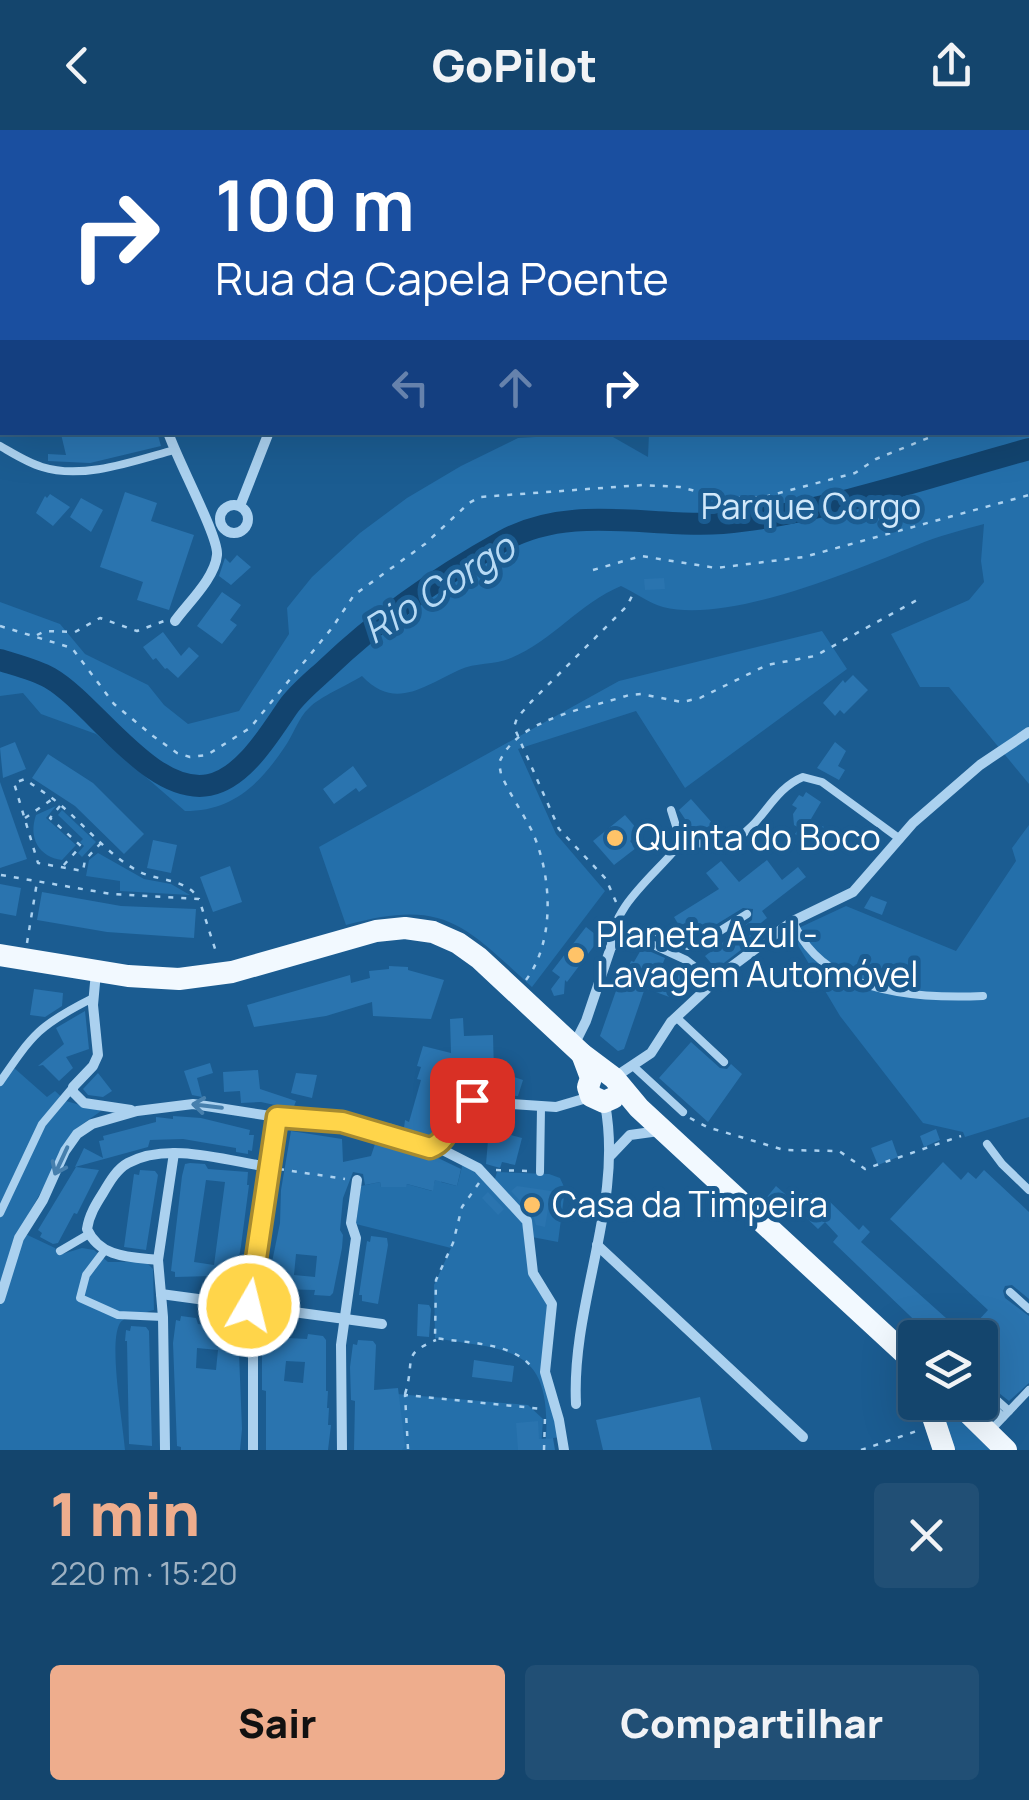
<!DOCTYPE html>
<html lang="pt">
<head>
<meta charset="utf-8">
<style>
	:root { --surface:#14456d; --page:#214f75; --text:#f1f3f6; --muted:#9db1c2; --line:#335d80; --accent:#eead8d }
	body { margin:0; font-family:Manrope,sans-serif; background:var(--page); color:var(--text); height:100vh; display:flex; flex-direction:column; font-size:38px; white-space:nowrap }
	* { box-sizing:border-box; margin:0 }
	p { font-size:32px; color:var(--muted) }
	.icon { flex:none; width:55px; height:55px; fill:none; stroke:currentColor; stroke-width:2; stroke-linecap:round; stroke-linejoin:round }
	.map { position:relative; height:1320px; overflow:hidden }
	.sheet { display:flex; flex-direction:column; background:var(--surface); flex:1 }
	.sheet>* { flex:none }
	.hud { position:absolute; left:0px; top:0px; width:1030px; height:305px; box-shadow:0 10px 40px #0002,0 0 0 2px var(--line); background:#1a4fa0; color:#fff; overflow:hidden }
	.tools { position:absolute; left:898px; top:1190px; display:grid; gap:20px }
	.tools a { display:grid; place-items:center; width:100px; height:100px; border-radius:10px; background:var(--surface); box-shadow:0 10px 40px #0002,0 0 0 2px var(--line); font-size:50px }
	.pin { position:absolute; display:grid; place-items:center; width:85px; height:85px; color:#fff; margin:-42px; border-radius:20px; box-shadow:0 5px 15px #0006 }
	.me { position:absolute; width:110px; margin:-55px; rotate:8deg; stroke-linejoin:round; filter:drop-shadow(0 0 8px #0008) }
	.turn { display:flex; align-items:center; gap:35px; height:210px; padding:0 50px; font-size:45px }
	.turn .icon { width:130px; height:130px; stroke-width:2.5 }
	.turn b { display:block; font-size:70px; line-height:85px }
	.lanes { display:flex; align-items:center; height:95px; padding:0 50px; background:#0003; justify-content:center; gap:50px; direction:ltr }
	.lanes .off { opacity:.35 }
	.round { display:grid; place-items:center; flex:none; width:105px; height:105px; border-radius:10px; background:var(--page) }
	.head { display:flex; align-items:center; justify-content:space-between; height:170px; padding:0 50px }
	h1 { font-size:60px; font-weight:800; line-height:75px; color:var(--accent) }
	.button { display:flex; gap:20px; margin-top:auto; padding:20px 50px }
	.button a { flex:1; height:115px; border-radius:10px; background:var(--accent); color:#111; font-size:40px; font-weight:800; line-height:115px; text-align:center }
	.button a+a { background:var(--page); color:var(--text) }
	header { display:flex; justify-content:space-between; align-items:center; height:130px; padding:0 50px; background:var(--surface); font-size:45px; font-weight:800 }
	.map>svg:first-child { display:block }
	.green { fill:#246faa }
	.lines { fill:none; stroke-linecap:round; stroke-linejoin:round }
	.river { stroke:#12446f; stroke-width:22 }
	.building { fill:#2a74af; fill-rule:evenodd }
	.path { stroke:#abd1ef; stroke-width:2.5; stroke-dasharray:5 8; stroke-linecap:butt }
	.lane { stroke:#abd1ef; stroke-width:8 }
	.street { stroke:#abd1ef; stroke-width:10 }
	.secondary { stroke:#d8ebfa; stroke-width:20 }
	.primary { stroke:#f2f9ff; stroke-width:22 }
	.oneway { stroke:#467fad }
	.route-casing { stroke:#a68a30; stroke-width:25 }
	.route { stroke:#ffd54a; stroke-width:18 }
	.poi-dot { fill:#ffc368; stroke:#1b5c91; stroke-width:4 }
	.labels { text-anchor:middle; stroke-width:10; stroke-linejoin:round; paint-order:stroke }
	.park-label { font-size:35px; fill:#d1e8fa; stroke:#1b5c91 }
	.poi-label { font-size:35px; fill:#fff; stroke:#1b5c91; text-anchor:start }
	.water-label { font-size:38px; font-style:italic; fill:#b7daf5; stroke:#1b5c91 }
</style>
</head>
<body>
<header><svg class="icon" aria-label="back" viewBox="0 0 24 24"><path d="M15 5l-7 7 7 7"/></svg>GoPilot<svg class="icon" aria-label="share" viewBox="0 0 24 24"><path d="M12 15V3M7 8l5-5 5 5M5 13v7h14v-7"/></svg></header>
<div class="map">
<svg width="1029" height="1320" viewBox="0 0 1029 1320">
	<rect width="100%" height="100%" fill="#1b5c91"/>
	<g class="green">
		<path d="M1029,240v414l-80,-97h-29l-29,-53 78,-34 15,-18 -3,-21 3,-37c-22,6 -46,12 -67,21 -62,25 -188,79 -254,62 -14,-4 -29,-15 -42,-21 -41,17 -69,55 -110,72 -16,7 -35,4 -52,12 -35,16 -64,41 -97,6 -14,9 -43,21 -53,32 -11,10 -16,28 -25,40 -25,37 -52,63 -99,63l-89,-77 -55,-20 -18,-21 -23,3v-94l60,22 25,30 63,31 16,20 24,19 51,-13 50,-77 -2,-26 25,-31 48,-44 47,-35 54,-32 57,-28 88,-5 42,24 1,-24 379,-1z"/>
		<path d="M822,501l25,38 -162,119 -49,-77 -118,38 38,85 49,57 -73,96c-69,-63 -88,-89 -186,-62l-27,-78 300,-166z"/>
		<path d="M56,676l-10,12 30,27 -14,15c-23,-3 -34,-22 -26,-45z"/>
		<polygon points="62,680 96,712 82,727 78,723 84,716 80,712 83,709 58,685"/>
		<polygon points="1029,695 1029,987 965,1007 963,1002 923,993 840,886 790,802 846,776 956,821 1016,731 1012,718"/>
		<polygon points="98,723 144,749 171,754 190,765 120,761 120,751 86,746 89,730"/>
		<path d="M13,937l34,30 8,-6 11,10 35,10 -24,17 -58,103 36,17 4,7 23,-7 12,2 14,12h38l7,7 1,41c-10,3 -31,5 -35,15 -10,22 4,98 6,125h-125v-364z"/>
		<path d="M463,1033l31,23 33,36 3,55 20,29 -7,50 17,81 -14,2c5,-94 -36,-88 -111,-101l-1,-53 17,-37 -95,-24 5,-38 19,-4 1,5h24l2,-3 25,7 4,-14 5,1v4l16,4z"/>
		<polygon points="497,1042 549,1044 560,1048 565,1059 558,1112 532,1107 529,1094 530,1082 520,1080 494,1052"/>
		<polygon points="385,1263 528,1275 543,1289 541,1320 391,1320"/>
		<polygon points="942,1274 947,1275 994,1320 953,1320 940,1275"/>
	</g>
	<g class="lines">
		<path class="river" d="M0,530c16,5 36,10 50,18 45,26 101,118 159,107 35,-7 61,-52 79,-78 10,-14 25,-26 38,-38 52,-50 114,-93 177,-128 74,-41 161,-8 239,-20 98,-13 192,-46 287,-72"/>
	</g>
	<g class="building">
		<polygon points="69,302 157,302 161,316 90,333 48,331 48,324 66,325 61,304"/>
		<polygon points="125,362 157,373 151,391 194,405 169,480 137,470 143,452 100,437"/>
		<polygon points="50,364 70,377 53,396 36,383 45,366 47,368"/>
		<polygon points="81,368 103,380 91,402 70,387"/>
		<polygon points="237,425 251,437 231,455 219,446 225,428 230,433"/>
		<polygon points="664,448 665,459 645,460 644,449"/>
		<polygon points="222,462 241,475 230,490 237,495 222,514 197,496"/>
		<polygon points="163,502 181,526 189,517 199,526 178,548 167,538 165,539 156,528 153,530 143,517"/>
		<polygon points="853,545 868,560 844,584 840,580 835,586 823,573 843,550 845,553"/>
		<polygon points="15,612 26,639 3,648 0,618"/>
		<polygon points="835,612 846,621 838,636 845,640 839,650 817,638"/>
		<polygon points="48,624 93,653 144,704 124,724 75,676 32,648"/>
		<polygon points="353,636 367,656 359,662 356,658 334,674 323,659"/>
		<polygon points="0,652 27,729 0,738"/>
		<polygon points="806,662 821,672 811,689 824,697 813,715 795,704 799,698 794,695 793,684 797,678 792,675 799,665 803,667"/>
		<polygon points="691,669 714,695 702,706 693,707 686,698 689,695 679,680"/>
		<polygon points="625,685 637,699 633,702 636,706 630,711 636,718 614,735 593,711"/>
		<polygon points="153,710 177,715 171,743 147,738"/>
		<polygon points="767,730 782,750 798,737 806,747 762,781 767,788 757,796 763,803 716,839 705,826 752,790 753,779 743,778 694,808 686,807 674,787 719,759 706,743 721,731 739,752"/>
		<polygon points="230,736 242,772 213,782 200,747"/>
		<polygon points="0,754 21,758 16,786 0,783"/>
		<polygon points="42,762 121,776 196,779 194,808 107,802 37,790"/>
		<polygon points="871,766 887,772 882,785 864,778"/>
		<polygon points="586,797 600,808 567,852 565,850 564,864 554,866 551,859 560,847 552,841"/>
		<polygon points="642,818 665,828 661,838 688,848 682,865 677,863 672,868 645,858 624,919 618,921 600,906 623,841 627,842 631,831 634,832"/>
		<polygon points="389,836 408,837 408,840 444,850 431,889 373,886 372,872 326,886 254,897 247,875 350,845 351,853 370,848 369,841 389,839"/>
		<polygon points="34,859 63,863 62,876 45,887 30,885"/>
		<polygon points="85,881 89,919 66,927 73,938 59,951 43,935 38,936 64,914 56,898"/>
		<polygon points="463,888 464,906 493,905 494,944 466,945 464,957 453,954 437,1003 430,1004 428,1008 388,997 390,993 404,998 405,990 409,992 421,950 417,949 421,937 417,936 423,916 451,923 450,889"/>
		<polygon points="691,912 720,938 727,939 731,934 742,944 708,992 659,948"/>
		<polygon points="210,933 213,943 197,948 202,967 192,965 184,941"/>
		<polygon points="258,940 260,959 296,971 293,979 261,972 241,973 240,961 224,962 223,942"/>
		<polygon points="496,941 523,950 518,966 489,964"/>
		<polygon points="98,943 112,961 103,967 88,965 83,959"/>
		<polygon points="296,943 317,945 312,968 291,963"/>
		<polygon points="466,983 485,987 482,997 522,1008 515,1035 502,1032 500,1038 486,1034 488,1010 457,1002"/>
		<polygon points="173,986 201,988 250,1000 249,1005 254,1005 252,1021 248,1020 248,1024 236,1022 236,1018 183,1009 150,1010 148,1017 75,1037 84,1018 103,1028 99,1011 104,1010 103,1006 156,992 156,987 173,989"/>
		<polygon points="936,999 940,1010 924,1017 920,1006"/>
		<path d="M291,1001l51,8 1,23 28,-6 5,-15 60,16 25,12 -4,17 -22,-6 -2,11 -26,-7 -1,3h-25l-1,-5 -15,3 -2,-11 -10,-2 -10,26 -3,32 3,5 -1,13 -9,45 -3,3 -16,-1 1,-5 -38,-1 1,-5h-5l2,-17h-4l9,-44 1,-33zM296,1124l21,2 -2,21 -21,-2z"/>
		<polygon points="892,1010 898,1027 878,1035 871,1018"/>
		<polygon points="943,1032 961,1050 968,1042 976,1049 984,1040 1029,1082 1029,1169 1012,1155 1005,1156 1003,1161 1005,1168 1029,1186 1029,1253 1009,1271 980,1248 980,1208 933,1208 833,1112 838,1106 825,1092 818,1099 796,1078 811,1063 821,1072 826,1068 859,1100 863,1095 870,1102 861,1112 965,1205 988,1180 890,1089"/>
		<path d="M190,1033l15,1 3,5 40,3 -1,13h2l-8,61 -3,17 -6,3 -4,16 -16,-1v-5l-37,1v-5l-4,-1 11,-95 3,-12zM206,1050l19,2 -11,83 -20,-3z"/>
		<polygon points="76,1037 99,1040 77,1084 74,1083 58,1113 53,1114 40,1107 42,1103 38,1100"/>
		<polygon points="140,1040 155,1041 158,1045 146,1120 124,1117 134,1044 139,1045"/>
		<polygon points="517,1056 551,1061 545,1097 536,1095 533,1085 511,1061"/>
		<polygon points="776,1056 792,1070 778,1086 763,1072"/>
		<polygon points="488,1062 504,1079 498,1085 482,1068"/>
		<polygon points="371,1106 387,1108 388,1115 378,1174 362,1171 362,1165 359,1165 367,1111 370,1112"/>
		<polygon points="418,1174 429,1175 431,1179 429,1207 417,1206"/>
		<path d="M181,1186l15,2 2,6 22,3v-5l16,1 2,5 4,101 -2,21h-59v-3l-4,-1 -4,-103 3,-23 4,1zM197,1218l21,2 -2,20 -20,-2z"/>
		<polygon points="131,1196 146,1197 149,1201 152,1316 129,1314 127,1211 125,1211 126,1200 130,1201"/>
		<path d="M270,1198l16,2 2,8 19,1 1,-5 15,2 3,4v51h2l-1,17h2l-1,17h3l-3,25h-62v-59l-4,-1v-35l3,-22h5zM286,1231l19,1 -2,21 -19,-2z"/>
		<polygon points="358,1210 373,1211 376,1215 374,1260 398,1258 405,1316 402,1320 354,1320 355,1271 351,1270 350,1237 353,1214 357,1215"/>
		<polygon points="474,1230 514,1236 512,1252 472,1247"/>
		<polygon points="700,1267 712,1320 603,1320 596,1290"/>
		<polygon points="538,1291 539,1309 553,1308 555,1320 518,1320 516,1293"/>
	</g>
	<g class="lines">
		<g class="path">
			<polyline points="411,0 412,2"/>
			<polyline points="742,0 744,2"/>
			<polyline points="0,167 2,165"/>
			<polyline points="1028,268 1029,267"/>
			<polyline points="593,440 641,426 716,438 804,427 1029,365"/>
			<polyline points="0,496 72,518 114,574 153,606 177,623 190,627 207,625 250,598 332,498 354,465 425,414 469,373 480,367 642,355 680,357 721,368 764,367 855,343 876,329 943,302"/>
			<polyline points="37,505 45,501 75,502 100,488 137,501 164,491"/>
			<polyline points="60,676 50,688 81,716 62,737"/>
			<polyline points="25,688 51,670"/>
			<path d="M101,713l-16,17 -2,11 -45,-8 -24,-80 11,-4c13,10 27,18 39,29 24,21 44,46 72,62 21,12 49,7 63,29"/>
			<polyline points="1,745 111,764 199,769 217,825"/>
			<polyline points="616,772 606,749 559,699 514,597 517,588 531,572 627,476 633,464"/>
			<polyline points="27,813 37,752"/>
			<path d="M526,850c30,-40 26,-107 5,-151 -10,-19 -22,-36 -30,-55l-2,-11c18,-45 88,-54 130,-68l12,-1 41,8 18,-4 67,-33 48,-9 104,-57"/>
			<polyline points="690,988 707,997 784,1020 839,1021 865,1039 961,1006"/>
			<polyline points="279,1039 345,1049"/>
			<polyline points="496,1040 528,1041"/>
			<path d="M479,1053l-17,24 -9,36 -17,37 -1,58c30,5 80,4 98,31"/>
			<path d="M405,1264c11,-35 -5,-39 31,-54"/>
			<polyline points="408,1319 405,1265 543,1279"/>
			<polyline points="544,1320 545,1287"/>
			<polyline points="861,1320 917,1301"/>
		</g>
		<g class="lane">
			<polyline points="160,2 162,0"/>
			<polyline points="599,2 601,0"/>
			<polyline points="0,9 2,12"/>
			<path d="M0,316c14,8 28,17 42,21 41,13 92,-6 132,-17"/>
			<polyline points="671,680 682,715"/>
			<path d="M747,784l-51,32h-8l-34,-15 -43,16c-1,-37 40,-69 63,-96 19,-14 43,-2 63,-13 26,-15 36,-49 66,-61l19,5 78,57"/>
			<path d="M793,791c28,72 125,78 190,75"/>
			<polyline points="634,806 686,830 713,851"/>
			<polyline points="676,887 724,932"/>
			<polyline points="633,936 683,982"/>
			<path d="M0,952c33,-48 39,-57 93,-84"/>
			<polyline points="987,1014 1002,1034 1029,1060"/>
			<polyline points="540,1042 541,978"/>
			<polyline points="0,1083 42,994 73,957"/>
			<polyline points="105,1120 86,1145 80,1168 118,1185 163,1187"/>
			<polyline points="60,1121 89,1104"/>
			<polyline points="1010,1162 1029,1179"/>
			<polyline points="980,1255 1009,1281"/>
			<polyline points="980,1266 1003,1287"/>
			<polyline points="992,1299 1029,1260"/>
		</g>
		<g class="street">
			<polyline points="88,0 91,2"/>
			<polyline points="1007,0 1009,2"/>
			<polyline points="390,2 391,0"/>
			<polyline points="1028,35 1029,39"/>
			<path d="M168,302c8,26 51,105 49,123 -2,23 -29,48 -42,66"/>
			<circle cx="234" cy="389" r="14"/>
			<polyline points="240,376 269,302"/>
			<polyline points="96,842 93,875 98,925 93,936 73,957 73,962 84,973 131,980"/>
			<polyline points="574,915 586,891 611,817"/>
			<polyline points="615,947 651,923 671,892 727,840 793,791 853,762 913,693 980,635 1029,602"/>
			<polyline points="435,1016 478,1038 527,1091 533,1143 552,1174 545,1242 559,1290 564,1320"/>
			<polyline points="611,1025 630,1005 659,1001"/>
			<polyline points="597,1115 803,1307"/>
			<path d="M158,1130c-28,-3 -58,-2 -71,-31 2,-14 9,-25 16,-36 7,-12 14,-24 25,-30 40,-22 100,-2 141,4"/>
			<polyline points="161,1164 382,1194"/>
			<polyline points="0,1169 19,1108 43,1070 65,1021 77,1004 92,994 137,981 193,974 277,987 342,992 429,1018 444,1009 457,979 469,971 556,977 590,967"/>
			<path d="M576,1274c-5,-101 48,-200 29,-300"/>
			<polyline points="165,1319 163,1187 158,1130 174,1023"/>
			<polyline points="253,1320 253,1194 249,1176 277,987"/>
			<polyline points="342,1320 341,1215 356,1108 351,1093 357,1050"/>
		</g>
		<g class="secondary">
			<polyline points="360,0 367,2"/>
			<polyline points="654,2 659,0"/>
		</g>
		<g class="primary">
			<polyline points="259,2 261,0"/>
			<polyline points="0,223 2,224"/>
			<polyline points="0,259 2,258"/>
			<polyline points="0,825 128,846 179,849 232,842 376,801 405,798 433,802 458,813 479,828 582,924 614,948 639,978 915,1233"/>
			<polyline points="582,924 591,948 588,957 591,966 604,972 613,968"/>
			<polyline points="928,1272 944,1320"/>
			<polyline points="957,1272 1006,1320"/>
		</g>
	</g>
	<defs><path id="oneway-shaft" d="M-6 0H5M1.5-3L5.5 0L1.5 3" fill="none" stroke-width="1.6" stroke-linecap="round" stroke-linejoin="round" transform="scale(2.5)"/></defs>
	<g class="oneway">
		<use href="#oneway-shaft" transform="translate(207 976) rotate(-173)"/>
		<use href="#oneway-shaft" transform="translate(61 1031) rotate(115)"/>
	</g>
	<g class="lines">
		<g class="route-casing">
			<path id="route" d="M249,1176l28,-189 65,5 88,26c25,-9 17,-39 42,-48"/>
		</g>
		<use href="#route" class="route"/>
	</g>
	<g class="poi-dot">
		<circle cx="615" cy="708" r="10"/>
		<circle cx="576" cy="825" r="10"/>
		<circle cx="532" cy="1075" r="10"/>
	</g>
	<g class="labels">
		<g class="park-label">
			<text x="811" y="389">Parque Corgo</text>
		</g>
		<g class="poi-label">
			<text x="635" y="720">Quinta do Boco</text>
			<text x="596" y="817">Planeta Azul -<tspan x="596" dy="40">Lavagem Automóvel</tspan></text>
			<text x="552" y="1087">Casa da Timpeira</text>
		</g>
		<g class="water-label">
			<text transform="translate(439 459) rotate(-32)" y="13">Rio Corgo</text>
		</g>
	</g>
</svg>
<div class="tools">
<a><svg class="icon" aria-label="layers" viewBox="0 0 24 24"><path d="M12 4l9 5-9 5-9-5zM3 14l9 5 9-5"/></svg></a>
</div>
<div class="pin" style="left:472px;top:970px;background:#d93025"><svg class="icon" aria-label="arrive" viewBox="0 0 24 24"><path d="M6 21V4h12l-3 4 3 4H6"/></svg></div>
<svg class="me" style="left:249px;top:1176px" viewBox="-20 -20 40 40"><circle r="17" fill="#ffd54a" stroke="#fff" stroke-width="3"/><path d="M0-11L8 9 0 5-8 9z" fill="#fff"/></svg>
<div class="hud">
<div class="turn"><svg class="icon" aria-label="right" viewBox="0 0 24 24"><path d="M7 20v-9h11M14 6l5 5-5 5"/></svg><div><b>100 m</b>Rua da Capela Poente</div></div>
<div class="lanes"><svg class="icon off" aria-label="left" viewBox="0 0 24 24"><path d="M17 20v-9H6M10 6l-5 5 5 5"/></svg><svg class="icon off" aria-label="ahead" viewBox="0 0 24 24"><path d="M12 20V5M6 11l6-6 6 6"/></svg><svg class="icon" aria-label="right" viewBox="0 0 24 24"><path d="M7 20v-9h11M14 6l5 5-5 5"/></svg></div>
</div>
</div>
<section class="sheet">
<div class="head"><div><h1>1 min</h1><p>220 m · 15:20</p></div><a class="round"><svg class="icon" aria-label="close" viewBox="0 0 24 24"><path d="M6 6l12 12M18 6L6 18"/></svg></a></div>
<div class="button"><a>Sair</a><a>Compartilhar</a></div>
</section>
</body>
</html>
